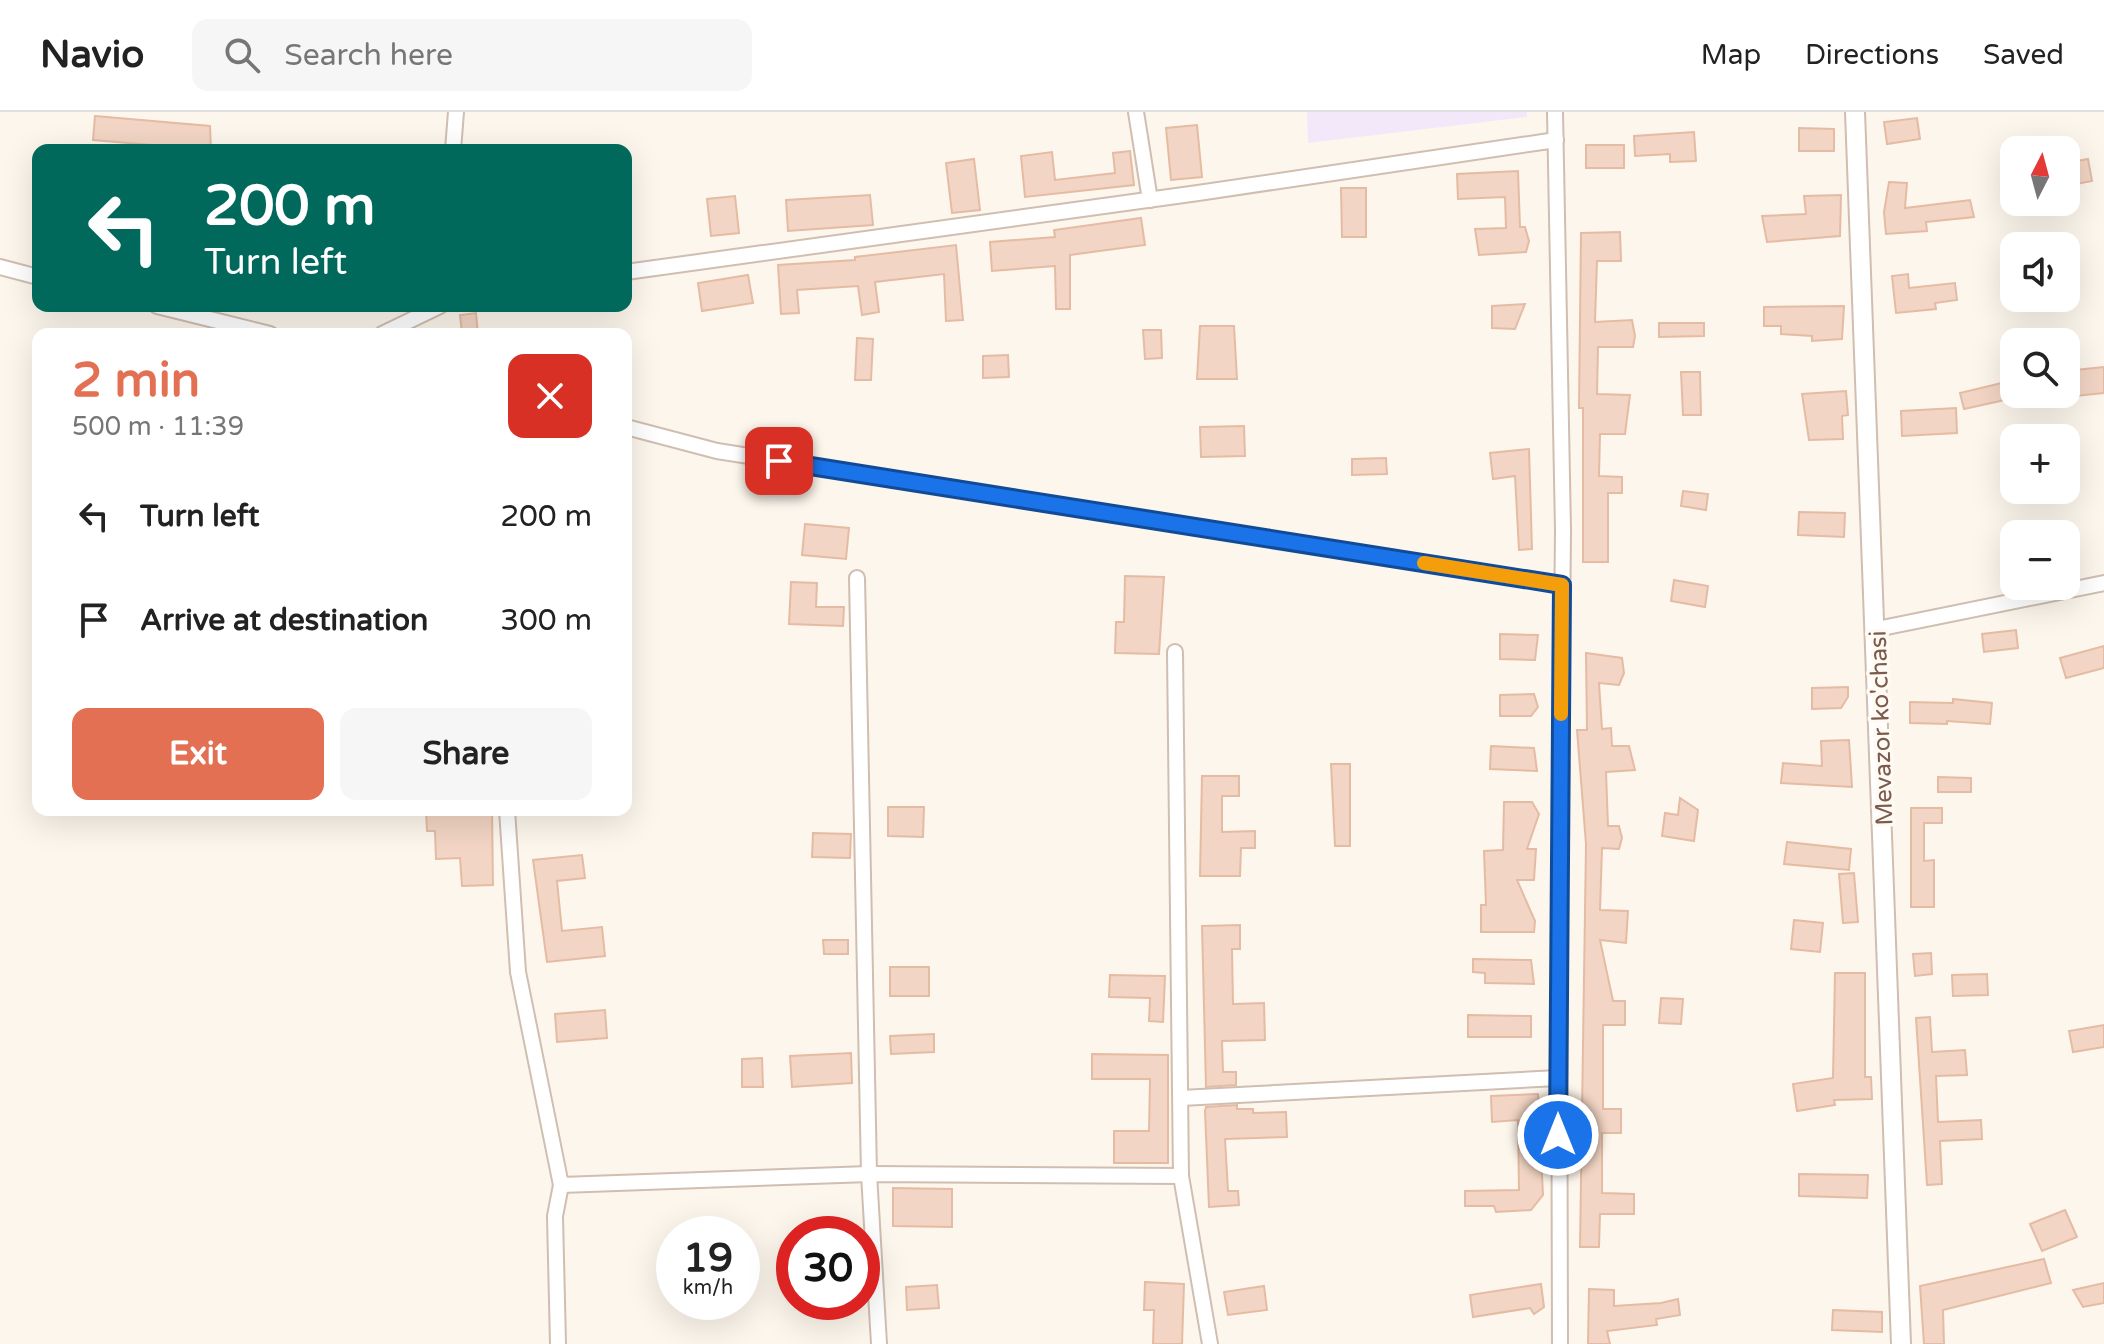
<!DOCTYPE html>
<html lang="en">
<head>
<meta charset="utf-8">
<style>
	:root { --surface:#fff; --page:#f6f6f6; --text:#222; --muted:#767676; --line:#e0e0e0; --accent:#e47054 }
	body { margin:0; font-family:"Varela Round",sans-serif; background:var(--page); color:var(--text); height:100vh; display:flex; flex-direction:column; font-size:30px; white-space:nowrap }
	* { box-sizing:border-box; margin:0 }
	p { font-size:26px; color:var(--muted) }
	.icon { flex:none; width:44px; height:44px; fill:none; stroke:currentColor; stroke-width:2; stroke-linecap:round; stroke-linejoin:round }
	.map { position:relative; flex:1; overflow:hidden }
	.side { position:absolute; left:32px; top:216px; width:600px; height:488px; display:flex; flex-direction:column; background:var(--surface); border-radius:16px; box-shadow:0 8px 32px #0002 }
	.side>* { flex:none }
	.hud { position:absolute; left:32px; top:32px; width:600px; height:168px; border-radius:16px; box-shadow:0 8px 32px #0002; background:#00695c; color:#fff; overflow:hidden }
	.needle { width:52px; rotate:6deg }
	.controls { position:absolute; left:2000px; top:24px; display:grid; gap:16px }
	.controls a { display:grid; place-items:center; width:80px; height:80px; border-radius:16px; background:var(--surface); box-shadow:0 8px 32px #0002; font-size:40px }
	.speed { position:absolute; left:656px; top:1104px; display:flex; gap:16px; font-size:40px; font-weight:700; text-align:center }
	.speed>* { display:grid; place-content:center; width:104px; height:104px; border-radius:50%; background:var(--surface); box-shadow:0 8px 32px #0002; line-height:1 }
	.speed small { font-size:20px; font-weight:400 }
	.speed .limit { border:12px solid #d22; background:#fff; color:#111 }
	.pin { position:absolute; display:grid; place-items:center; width:68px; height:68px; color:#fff; margin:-34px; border-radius:16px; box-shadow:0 4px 12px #0006 }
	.me { position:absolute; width:88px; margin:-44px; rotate:0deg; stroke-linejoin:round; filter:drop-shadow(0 0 6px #0008) }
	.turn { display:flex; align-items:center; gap:28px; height:168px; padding:0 40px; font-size:36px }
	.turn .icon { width:104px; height:104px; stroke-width:2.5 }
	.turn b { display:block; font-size:56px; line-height:68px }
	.round { display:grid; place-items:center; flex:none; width:84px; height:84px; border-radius:16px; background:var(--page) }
	.summary { display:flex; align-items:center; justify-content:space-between; height:136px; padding:0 40px }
	h1 { font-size:48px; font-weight:800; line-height:60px; color:var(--accent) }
	.action { display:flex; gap:16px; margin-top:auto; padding:16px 40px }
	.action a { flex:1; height:92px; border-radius:16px; background:var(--accent); color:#fff; font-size:32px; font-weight:800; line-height:92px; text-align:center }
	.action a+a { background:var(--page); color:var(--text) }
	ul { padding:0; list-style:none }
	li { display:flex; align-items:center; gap:24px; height:104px; padding:0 40px }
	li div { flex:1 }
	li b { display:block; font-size:30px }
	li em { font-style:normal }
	header { display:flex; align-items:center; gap:48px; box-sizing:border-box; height:112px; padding:0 40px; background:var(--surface); border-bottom:2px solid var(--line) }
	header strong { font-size:38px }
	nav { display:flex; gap:44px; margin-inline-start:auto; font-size:28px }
	.search { width:560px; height:72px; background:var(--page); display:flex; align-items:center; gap:20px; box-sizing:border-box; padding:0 28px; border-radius:16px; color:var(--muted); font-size:30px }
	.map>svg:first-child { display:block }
	.education { fill:#f3e8fa }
	.building { fill:#f2d5c4; stroke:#e5bba4; stroke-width:2 }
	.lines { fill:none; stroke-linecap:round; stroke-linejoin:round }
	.minor-casing { stroke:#d0beb0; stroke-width:18 }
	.tertiary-casing { stroke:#d0beb0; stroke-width:22 }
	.minor { stroke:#fff; stroke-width:14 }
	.tertiary { stroke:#fff; stroke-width:18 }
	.route-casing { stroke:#114b97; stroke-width:20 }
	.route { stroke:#1a73e8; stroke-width:14 }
	.slow { stroke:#f59e0b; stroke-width:14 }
	.labels { text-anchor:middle; stroke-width:7; stroke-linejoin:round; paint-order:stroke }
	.street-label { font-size:24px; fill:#795c4e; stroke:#fffaf3 }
</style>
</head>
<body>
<header>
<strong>Navio</strong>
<div class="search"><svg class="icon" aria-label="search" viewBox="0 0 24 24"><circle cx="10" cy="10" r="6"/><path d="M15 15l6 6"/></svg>Search here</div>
<nav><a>Map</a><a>Directions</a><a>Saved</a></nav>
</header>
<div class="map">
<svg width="2104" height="1232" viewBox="0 0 2104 1232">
	<rect width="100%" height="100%" fill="#fdf6ec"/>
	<polygon class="education" points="1307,0 1527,0 1527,5 1308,31"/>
	<g class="building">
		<polygon points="95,4 210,14 211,38 93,28"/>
		<polygon points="1917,6 1920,27 1887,32 1884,10"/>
		<polygon points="1197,13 1202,65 1171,68 1166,16"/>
		<polygon points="1799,16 1834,17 1834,39 1799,39"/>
		<polygon points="1694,20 1696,49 1670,50 1670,42 1635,44 1634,24"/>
		<rect x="1586" y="33" width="38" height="23"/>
		<polygon points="1130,39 1134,73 1025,85 1021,44 1052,40 1055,68 1115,61 1113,41"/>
		<polygon points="974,47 980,98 952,101 946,51"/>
		<polygon points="2088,47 2092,69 2066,74 2066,51"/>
		<polygon points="1518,59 1520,115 1525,115 1529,129 1526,140 1479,143 1475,117 1506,116 1505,85 1458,87 1457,62"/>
		<polygon points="1889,70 1907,71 1905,96 1970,88 1974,105 1926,110 1927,119 1886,122 1884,100"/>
		<polygon points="1341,76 1366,76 1366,125 1342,125"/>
		<polygon points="870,83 873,113 788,119 786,88"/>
		<polygon points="1841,83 1840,124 1767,130 1762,104 1806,102 1804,84"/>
		<polygon points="735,84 739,121 711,124 707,87"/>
		<polygon points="1141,106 1145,133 1070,143 1070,197 1056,197 1055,154 992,159 990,130 1055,125 1054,118"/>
		<polygon points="1620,120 1621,149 1597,149 1595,210 1632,208 1635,224 1633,235 1598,235 1597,282 1630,283 1625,322 1600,322 1599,364 1622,365 1622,381 1608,381 1608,450 1583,450 1583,296 1579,296 1581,121"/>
		<polygon points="956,133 963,208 946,209 944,162 875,170 879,200 862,203 858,174 797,178 799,201 781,202 778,153 855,148 855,145"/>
		<polygon points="1908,162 1909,176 1955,171 1957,188 1935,191 1936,197 1896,201 1892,164"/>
		<polygon points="748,163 753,191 702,199 698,171"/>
		<polygon points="1525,192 1515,217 1492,216 1492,194"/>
		<polygon points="1844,194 1842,227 1812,229 1812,224 1781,222 1781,214 1764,214 1764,195"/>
		<polygon points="476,201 478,222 462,222 460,203"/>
		<polygon points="1659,211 1704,211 1704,224 1659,225"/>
		<polygon points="1200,214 1234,214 1237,267 1197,267"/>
		<polygon points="1143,218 1161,218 1162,246 1145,247"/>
		<polygon points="857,226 873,227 871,268 855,268"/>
		<polygon points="1008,243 1009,265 983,266 983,244"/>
		<polygon points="2104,255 2104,281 2066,285 2066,259"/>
		<polygon points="1681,260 1700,260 1701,303 1683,303"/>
		<polygon points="2014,268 2014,286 1964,297 1960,281"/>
		<polygon points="1846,279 1848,303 1842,304 1843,327 1809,328 1802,282"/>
		<polygon points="1956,296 1957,321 1902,324 1901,299"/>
		<polygon points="1244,314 1245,344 1201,345 1200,315"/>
		<polygon points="1529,337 1532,437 1519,438 1515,364 1493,367 1490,341"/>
		<polygon points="1386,346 1387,362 1352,363 1352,347"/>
		<polygon points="1683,379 1708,382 1706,398 1681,394"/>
		<polygon points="1799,400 1845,401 1844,425 1798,423"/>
		<polygon points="805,412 849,416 846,447 802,443"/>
		<polygon points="1125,464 1164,465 1159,542 1115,541 1116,510 1124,510"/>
		<polygon points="1674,468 1708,474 1705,495 1671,489"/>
		<polygon points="791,470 817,471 816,495 844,495 843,514 789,512"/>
		<polygon points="2016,518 2018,536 1984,540 1982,522"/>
		<polygon points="1500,522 1538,523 1535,548 1500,547"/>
		<polygon points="2104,534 2104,556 2066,566 2060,546"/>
		<polygon points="1586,541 1622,546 1624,561 1619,573 1599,571 1602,617 1611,616 1612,634 1629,634 1635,658 1606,660 1608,714 1619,714 1622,726 1619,737 1602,736 1600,798 1628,799 1626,831 1600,828 1613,889 1625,889 1625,913 1603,913 1603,997 1621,997 1621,1021 1602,1021 1602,1081 1634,1082 1634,1102 1600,1102 1599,1135 1580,1135 1586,732 1577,618 1587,618"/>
		<polygon points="1848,575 1848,585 1841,596 1812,597 1812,576"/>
		<polygon points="1534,582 1538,595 1531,604 1500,604 1500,583"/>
		<polygon points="1953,587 1992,591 1990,612 1947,609 1947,612 1910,611 1910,590 1953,591"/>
		<polygon points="1849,628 1852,675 1781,671 1783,651 1822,654 1821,629"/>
		<polygon points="1491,634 1534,636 1537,659 1490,657"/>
		<polygon points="1331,652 1350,652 1350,734 1335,734"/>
		<polygon points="1202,664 1239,664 1239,684 1222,684 1222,720 1255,719 1255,736 1241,736 1240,764 1200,764"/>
		<polygon points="1938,665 1971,666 1971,680 1938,680"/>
		<polygon points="1680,686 1698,698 1694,729 1662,724 1665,701 1678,703"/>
		<polygon points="1504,690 1532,690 1539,702 1527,737 1536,737 1534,768 1517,768 1535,809 1534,820 1481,820 1481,793 1486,793 1484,739 1503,738"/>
		<polygon points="888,695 924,695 923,725 888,724"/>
		<polygon points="1911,696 1942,696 1942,711 1924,711 1924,749 1934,748 1934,795 1911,795"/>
		<polygon points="426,698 492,698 493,773 462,774 460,746 436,747 435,719 427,719"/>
		<polygon points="813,721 851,722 850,746 812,745"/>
		<polygon points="1787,730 1851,737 1849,758 1784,752"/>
		<polygon points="582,743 585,766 557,769 562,819 602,815 605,844 547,850 533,748"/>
		<polygon points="1854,761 1858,810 1843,811 1839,762"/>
		<polygon points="1794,808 1823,811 1820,840 1791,837"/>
		<polygon points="1240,813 1240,837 1232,837 1233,892 1264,891 1265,928 1222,929 1223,960 1236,960 1236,973 1206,975 1202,814"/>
		<polygon points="823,828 848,828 848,842 824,842"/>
		<polygon points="1931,841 1932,862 1915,864 1913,842"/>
		<polygon points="1473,847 1531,848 1534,872 1485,871 1485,861 1473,860"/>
		<rect x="890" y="855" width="39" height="29"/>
		<polygon points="1835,861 1865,861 1865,965 1871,965 1872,987 1834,988 1835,993 1797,999 1793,972 1833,966"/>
		<polygon points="1987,862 1988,883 1953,884 1952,863"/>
		<polygon points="1110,863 1165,864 1163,910 1149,909 1150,886 1109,885"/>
		<polygon points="1661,886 1683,887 1681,912 1659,911"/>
		<polygon points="605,898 607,926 557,930 555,902"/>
		<polygon points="1468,903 1531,904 1531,925 1468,925"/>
		<polygon points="1930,905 1932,940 1965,938 1967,963 1936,964 1938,1010 1981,1008 1982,1027 1940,1029 1942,1072 1927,1073 1916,906"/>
		<polygon points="2104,913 2104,935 2073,940 2069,919"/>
		<polygon points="934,922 934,940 891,942 890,924"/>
		<polygon points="851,941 852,971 792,975 790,944"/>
		<polygon points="1092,942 1168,943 1168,1051 1114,1051 1114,1019 1149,1019 1150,967 1092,967"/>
		<polygon points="762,946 763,975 742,975 742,947"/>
		<polygon points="1538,982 1543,1083 1531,1098 1496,1100 1494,1094 1465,1094 1465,1079 1519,1078 1518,1008 1492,1010 1491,984"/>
		<polygon points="1237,993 1237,997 1253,997 1253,1001 1286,1000 1287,1025 1225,1027 1228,1079 1238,1079 1239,1093 1209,1095 1205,999 1206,995"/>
		<polygon points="1799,1062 1868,1063 1867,1086 1799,1084"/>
		<polygon points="893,1076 952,1077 952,1115 893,1114"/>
		<polygon points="2065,1098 2077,1125 2042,1139 2030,1112"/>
		<polygon points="2044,1147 2051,1171 1943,1198 1944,1232 1924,1232 1920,1174"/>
		<polygon points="1145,1170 1184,1172 1182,1232 1153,1232 1154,1198 1144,1198"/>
		<polygon points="2104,1171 2104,1191 2083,1195 2073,1178"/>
		<polygon points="1541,1172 1544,1195 1534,1202 1530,1196 1473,1205 1470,1183"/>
		<polygon points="937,1173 939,1196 907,1198 906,1175"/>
		<polygon points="1264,1174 1267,1198 1228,1203 1224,1180"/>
		<polygon points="1589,1177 1614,1178 1614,1194 1661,1191 1678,1187 1680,1203 1656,1207 1657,1213 1607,1219 1610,1232 1588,1232"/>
		<polygon points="1833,1198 1882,1200 1882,1220 1832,1218"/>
	</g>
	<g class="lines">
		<g class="minor-casing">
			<g id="minor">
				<polyline points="1136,0 1150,88"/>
				<polyline points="1555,0 1563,418 1559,837 1560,1232"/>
				<polyline points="453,38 456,0"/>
				<polyline points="0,155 38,165"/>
				<polyline points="626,160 1198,81 1556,28"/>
				<polyline points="157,194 270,222"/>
				<polyline points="382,222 440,194"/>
				<polyline points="626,315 717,339 1562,473"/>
				<polyline points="857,466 869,1062 879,1232"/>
				<polyline points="1877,517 2104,471"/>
				<polyline points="507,698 518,860 561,1073 869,1062 1181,1064 1175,540"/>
				<polyline points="1181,986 1558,966"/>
				<polyline points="1181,1064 1210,1232"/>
				<polyline points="558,1232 555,1104 561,1073"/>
			</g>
		</g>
		<g class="tertiary-casing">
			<polyline id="tertiary" points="1855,0 1901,1232"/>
		</g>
		<use href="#minor" class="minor"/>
		<use href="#tertiary" class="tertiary"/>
	</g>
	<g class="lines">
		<g class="route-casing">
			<polyline id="route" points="779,349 1562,473 1558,1023"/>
		</g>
		<use href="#route" class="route"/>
		<polyline class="slow" points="1424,451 1562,473 1561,602"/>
	</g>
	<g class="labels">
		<g class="street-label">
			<text transform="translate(1881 616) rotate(-92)" y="8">Mevazor ko'chasi</text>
		</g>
	</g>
</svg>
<div class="controls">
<a><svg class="needle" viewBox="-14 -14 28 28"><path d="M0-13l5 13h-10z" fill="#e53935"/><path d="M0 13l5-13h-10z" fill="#767676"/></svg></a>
<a><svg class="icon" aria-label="sound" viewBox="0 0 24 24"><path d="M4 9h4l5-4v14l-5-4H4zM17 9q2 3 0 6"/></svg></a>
<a><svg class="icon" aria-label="search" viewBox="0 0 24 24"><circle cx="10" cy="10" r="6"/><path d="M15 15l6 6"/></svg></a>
<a>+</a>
<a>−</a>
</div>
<div class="speed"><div>19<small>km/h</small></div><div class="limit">30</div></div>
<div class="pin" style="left:779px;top:349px;background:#d93025"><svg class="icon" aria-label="arrive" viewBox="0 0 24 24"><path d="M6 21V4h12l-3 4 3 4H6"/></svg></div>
<svg class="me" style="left:1558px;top:1023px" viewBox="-20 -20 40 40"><circle r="17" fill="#1a73e8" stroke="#fff" stroke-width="3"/><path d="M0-11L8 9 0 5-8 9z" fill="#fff"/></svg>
<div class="hud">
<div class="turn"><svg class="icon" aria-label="left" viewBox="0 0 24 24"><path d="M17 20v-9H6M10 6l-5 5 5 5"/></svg><div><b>200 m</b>Turn left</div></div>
</div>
<section class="side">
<div class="summary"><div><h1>2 min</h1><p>500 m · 11:39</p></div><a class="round" style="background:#d93025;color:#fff"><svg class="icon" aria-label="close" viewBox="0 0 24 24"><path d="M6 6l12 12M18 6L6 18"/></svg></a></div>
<ul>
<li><svg class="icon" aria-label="left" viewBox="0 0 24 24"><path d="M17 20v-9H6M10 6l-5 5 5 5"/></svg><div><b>Turn left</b></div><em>200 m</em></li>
<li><svg class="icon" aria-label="arrive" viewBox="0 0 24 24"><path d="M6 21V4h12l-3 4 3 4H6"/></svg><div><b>Arrive at destination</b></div><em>300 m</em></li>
</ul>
<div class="action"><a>Exit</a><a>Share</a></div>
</section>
</div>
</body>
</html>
